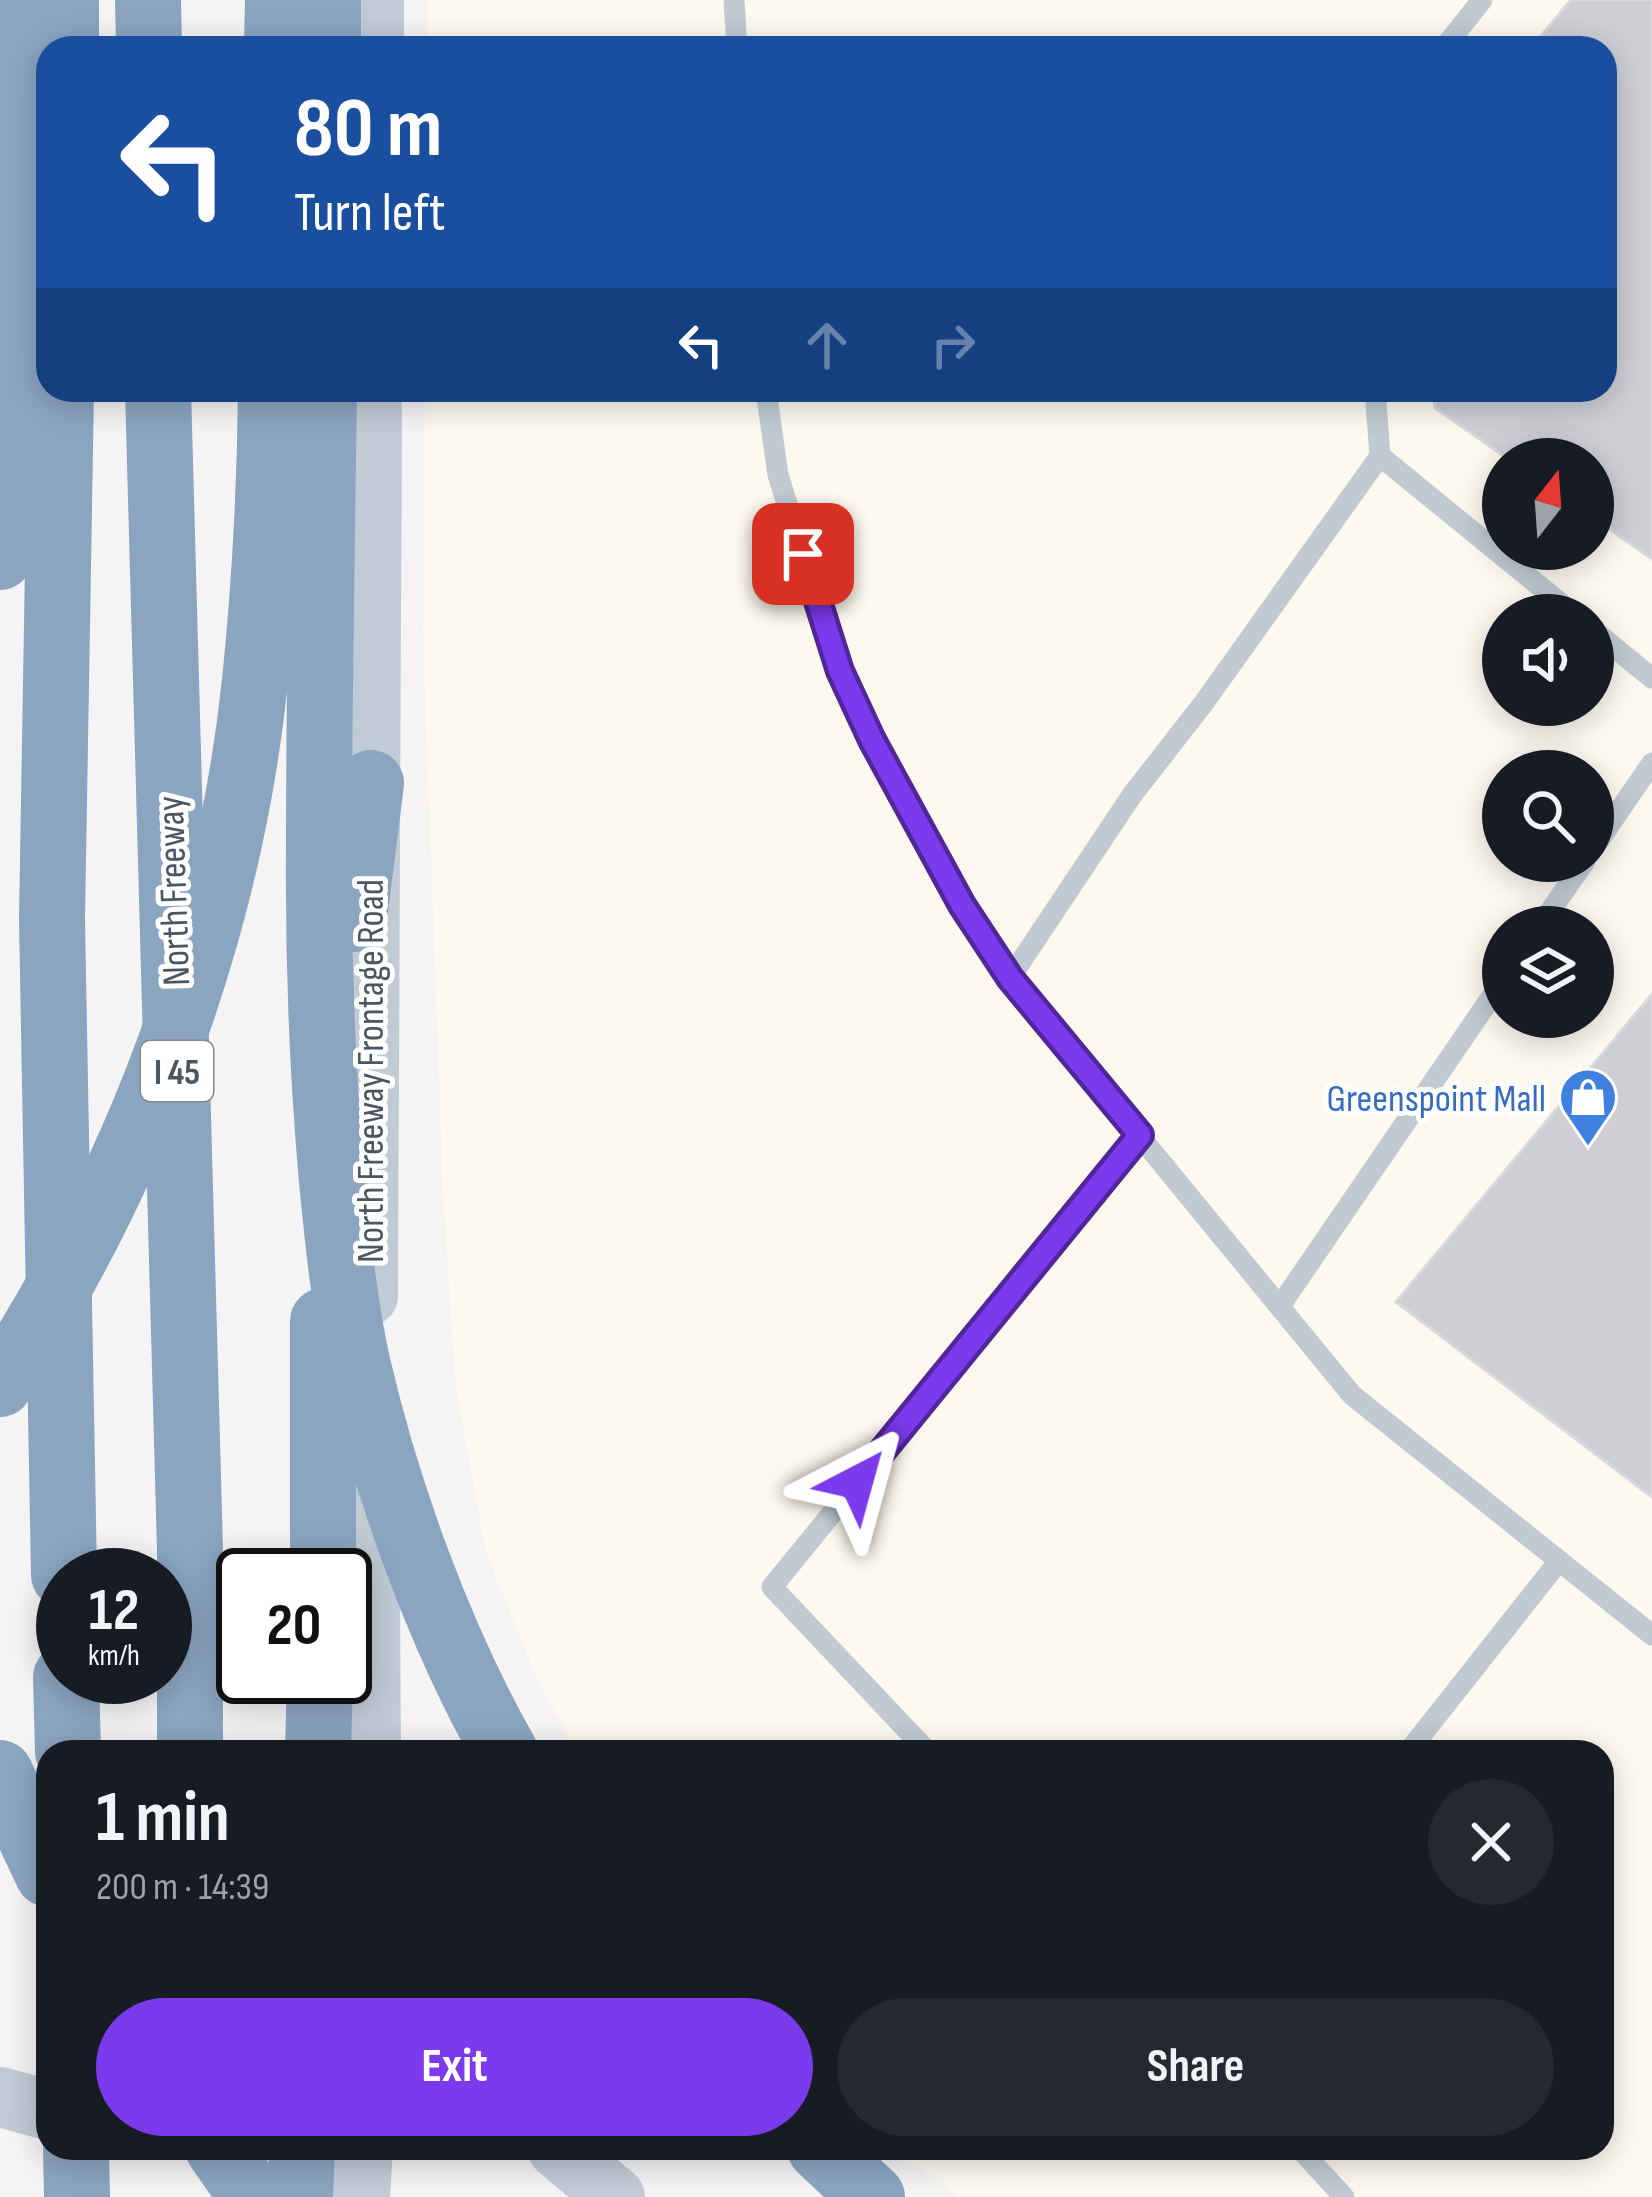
<!DOCTYPE html>
<html lang="en">
<head>
<meta charset="utf-8">
<style>
	:root { --surface:#171b24; --page:#242831; --text:#f1f3f6; --muted:#9ea1a6; --accent:#7c3aed }
	body { margin:0; font-family:"Sofia Sans Condensed",sans-serif; background:var(--page); color:var(--text); height:100vh; display:flex; flex-direction:column; font-size:45px; white-space:nowrap }
	* { box-sizing:border-box; margin:0 }
	p { font-size:39px; color:var(--muted) }
	.icon { flex:none; width:66px; height:66px; fill:none; stroke:currentColor; stroke-width:2; stroke-linecap:round; stroke-linejoin:round }
	.map { position:relative; flex:1; overflow:hidden }
	.side { position:absolute; left:36px; top:1740px; width:1578px; height:420px; display:flex; flex-direction:column; background:var(--surface); border-radius:36px; box-shadow:0 6px 30px #0003 }
	.side>* { flex:none }
	.top-card { position:absolute; left:36px; top:36px; width:1581px; height:366px; border-radius:36px; box-shadow:0 6px 30px #0003; background:#1a4fa0; color:#fff; overflow:hidden }
	.needle { width:78px; rotate:17deg }
	.controls { position:absolute; left:1482px; top:438px; display:grid; gap:24px }
	.controls a { display:grid; place-items:center; width:132px; height:132px; border-radius:50%; background:var(--surface); box-shadow:0 6px 30px #0003; font-size:60px }
	.speed { position:absolute; left:36px; top:1548px; display:flex; gap:24px; font-size:60px; font-weight:700; text-align:center }
	.speed>* { display:grid; place-content:center; width:156px; height:156px; border-radius:50%; background:var(--surface); box-shadow:0 6px 30px #0003; line-height:1 }
	.speed small { font-size:30px; font-weight:400 }
	.speed .limit { border:6px solid #111; border-radius:18px; background:#fff; color:#111 }
	.pin { position:absolute; display:grid; place-items:center; width:102px; height:102px; color:#fff; margin:-51px; border-radius:24px; box-shadow:0 6px 18px #0006 }
	.me { position:absolute; width:132px; margin:-66px; rotate:39deg; stroke-linejoin:round; filter:drop-shadow(0 0 9px #0008) }
	.turn { display:flex; align-items:center; gap:42px; height:252px; padding:0 60px; font-size:54px }
	.turn .icon { width:156px; height:156px; stroke-width:2.5 }
	.turn b { display:block; font-size:84px; line-height:102px }
	.lanes { display:flex; align-items:center; height:114px; padding:0 60px; background:#0003; justify-content:center; gap:60px; direction:ltr }
	.lanes .off { opacity:.35 }
	.round { display:grid; place-items:center; flex:none; width:126px; height:126px; border-radius:63px; background:var(--page) }
	.overview { display:flex; align-items:center; justify-content:space-between; height:204px; padding:0 60px }
	h1 { font-size:72px; font-weight:700; line-height:90px }
	.button { display:flex; gap:24px; margin-top:auto; padding:24px 60px }
	.button a { flex:1; height:138px; border-radius:72px; background:var(--accent); color:#fff; font-size:48px; font-weight:700; line-height:138px; text-align:center }
	.button a+a { background:var(--page); color:var(--text) }
	.map>svg:first-child { display:block }
	.commercial { fill:#fdf9ef; fill-rule:evenodd }
	.building { fill:#cdcfd5; stroke:#d7d9de; stroke-width:3 }
	.lines { fill:none; stroke-linecap:round; stroke-linejoin:round }
	.service { stroke:#c1cad2; stroke-width:21 }
	.secondary { stroke:#c1cbd6; stroke-width:60 }
	.motorway { stroke:#8ba5c1; stroke-width:66 }
	.route-casing { stroke:#51269a; stroke-width:30 }
	.route { stroke:#7c3aed; stroke-width:21 }
	.labels { text-anchor:middle; stroke-width:10; stroke-linejoin:round; paint-order:stroke }
	.shield { fill:#fff; stroke:#808990; stroke-width:3 }
	.shield-label { font-size:36px; font-weight:bold; fill:#4a5661 }
	.street-label { font-size:39px; fill:#4a5661; stroke:#fff }
	.shop-label { font-size:39px; fill:#366cbe; stroke:#fff; text-anchor:end }
</style>
</head>
<body>
<div class="map">
<svg width="1652" height="2197" viewBox="0 0 1652 2197">
	<rect width="100%" height="100%" fill="#f5f3f3"/>
	<path class="commercial" d="M428,0h1224v2197h-692l-67,-49h709v-396h-1026l-42,-81 -48,-118 -31,-172 -12,-191 -20,-556 2,-244h1180v-342h-1177zM1503,459h90v90h-90zM1503,615h90v90h-90zM1503,771h90v90h-90zM1503,927h90v90h-90z"/>
	<g class="building">
		<polygon points="1571,0 1652,0 1652,559 1593,518 1593,459 1508,459 1435,408 1434,390 1605,390 1605,48 1531,48"/>
		<polygon points="1652,994 1652,1497 1396,1302"/>
	</g>
	<g class="lines">
		<g class="service">
			<polyline points="734,0 737,48"/>
			<polyline points="1444,48 1482,0"/>
			<polyline points="766,390 778,475 840,671 872,740 913,818 962,905 1010,978 1352,1395 1652,1635"/>
			<polyline points="1375,390 1380,456 1575,615"/>
			<polyline points="1593,630 1652,678"/>
			<polyline points="1593,849 1652,763"/>
			<polyline points="1539,927 1585,861"/>
			<polyline points="1010,978 1132,795 1203,704 1380,456"/>
			<polyline points="1280,1306 1503,980"/>
			<polyline points="928,1752 772,1587 1140,1135"/>
			<polyline points="1408,1752 1559,1561"/>
			<polyline points="1299,2148 1344,2197"/>
		</g>
		<g class="secondary">
			<polyline points="374,48 374,0"/>
			<polyline points="368,1296 372,390"/>
			<polyline points="369,1446 371,1752"/>
			<polyline points="0,2097 48,2110"/>
			<polyline points="557,2148 615,2197"/>
			<polyline points="360,2197 363,2148"/>
		</g>
		<g class="motorway">
			<polyline points="148,0 149,48"/>
			<polyline points="66,48 66,0"/>
			<polyline points="277,48 278,0"/>
			<polyline points="328,48 328,0"/>
			<polyline points="61,390 52,919 64,1575"/>
			<polyline points="158,390 190,1550 190,1752"/>
			<path d="M324,390c-2,152 -5,303 -5,455 -1,113 3,224 13,336 6,61 12,121 25,181 30,129 82,274 148,390"/>
			<polyline points="0,557 13,0"/>
			<polyline points="354,919 371,783"/>
			<path d="M0,1384c137,-210 229,-453 255,-703 10,-97 15,-194 16,-291"/>
			<polyline points="323,1575 323,1321"/>
			<polyline points="66,1677 68,1752"/>
			<polyline points="318,1752 320,1677"/>
			<polyline points="0,1773 48,1874"/>
			<polyline points="76,2148 77,2197"/>
			<polyline points="218,2148 252,2197"/>
			<polyline points="820,2148 872,2197"/>
			<polyline points="300,2197 302,2148"/>
		</g>
	</g>
	<g class="lines">
		<g class="route-casing">
			<polyline id="route" points="803,554 840,671 872,740 962,905 1010,978 1140,1135 857,1482"/>
		</g>
		<use href="#route" class="route"/>
	</g>
	<defs>
		<g id="shop-pin" transform="scale(3)"><path d="M0 17L-7.5 6A9.5 9.5 0 1 1 7.5 6Z" fill="#3f7fe0" stroke="#fff"/><path d="M-5-2.5h2.3a2.7 3.5 0 0 1 5.4 0H5L5.5 6h-11ZM-1.5-2.5h3a1.5 2.3 0 0 0-3 0Z" fill="#fff"/></g>
	</defs>
	<g fill-rule="evenodd">
		<use href="#shop-pin" x="1588" y="1097"/>
	</g>
	<g class="labels">
		<rect class="shield" x="141" y="1041" width="72" height="60" rx="9"/>
		<g class="shield-label">
			<text x="177" y="1084">I 45</text>
		</g>
		<g class="street-label">
			<text transform="translate(172 891) rotate(-92)" y="14">North Freeway</text>
			<text transform="translate(369 1071) rotate(-90)" y="14">North Freeway Frontage Road</text>
		</g>
		<g class="shop-label">
			<text x="1546" y="1111">Greenspoint Mall</text>
		</g>
	</g>
</svg>
<div class="controls">
<a><svg class="needle" viewBox="-14 -14 28 28"><path d="M0-13l5 13h-10z" fill="#e53935"/><path d="M0 13l5-13h-10z" fill="#9ea1a6"/></svg></a>
<a><svg class="icon" aria-label="sound" viewBox="0 0 24 24"><path d="M4 9h4l5-4v14l-5-4H4zM17 9q2 3 0 6"/></svg></a>
<a><svg class="icon" aria-label="search" viewBox="0 0 24 24"><circle cx="10" cy="10" r="6"/><path d="M15 15l6 6"/></svg></a>
<a><svg class="icon" aria-label="layers" viewBox="0 0 24 24"><path d="M12 4l9 5-9 5-9-5zM3 14l9 5 9-5"/></svg></a>
</div>
<div class="speed"><div>12<small>km/h</small></div><div class="limit">20</div></div>
<div class="pin" style="left:803px;top:554px;background:#d93025"><svg class="icon" aria-label="arrive" viewBox="0 0 24 24"><path d="M6 21V4h12l-3 4 3 4H6"/></svg></div>
<svg class="me" style="left:857px;top:1482px" viewBox="-20 -20 40 40"><path d="M0-17L14 15 0 8-14 15z" fill="#7c3aed" stroke="#fff" stroke-width="4"/></svg>
<div class="top-card">
<div class="turn"><svg class="icon" aria-label="left" viewBox="0 0 24 24"><path d="M17 20v-9H6M10 6l-5 5 5 5"/></svg><div><b>80 m</b>Turn left</div></div>
<div class="lanes"><svg class="icon" aria-label="left" viewBox="0 0 24 24"><path d="M17 20v-9H6M10 6l-5 5 5 5"/></svg><svg class="icon off" aria-label="ahead" viewBox="0 0 24 24"><path d="M12 20V5M6 11l6-6 6 6"/></svg><svg class="icon off" aria-label="right" viewBox="0 0 24 24"><path d="M7 20v-9h11M14 6l5 5-5 5"/></svg></div>
</div>
<section class="side">
<div class="overview"><div><h1>1 min</h1><p>200 m · 14:39</p></div><a class="round"><svg class="icon" aria-label="close" viewBox="0 0 24 24"><path d="M6 6l12 12M18 6L6 18"/></svg></a></div>
<div class="button"><a>Exit</a><a>Share</a></div>
</section>
</div>
</body>
</html>
